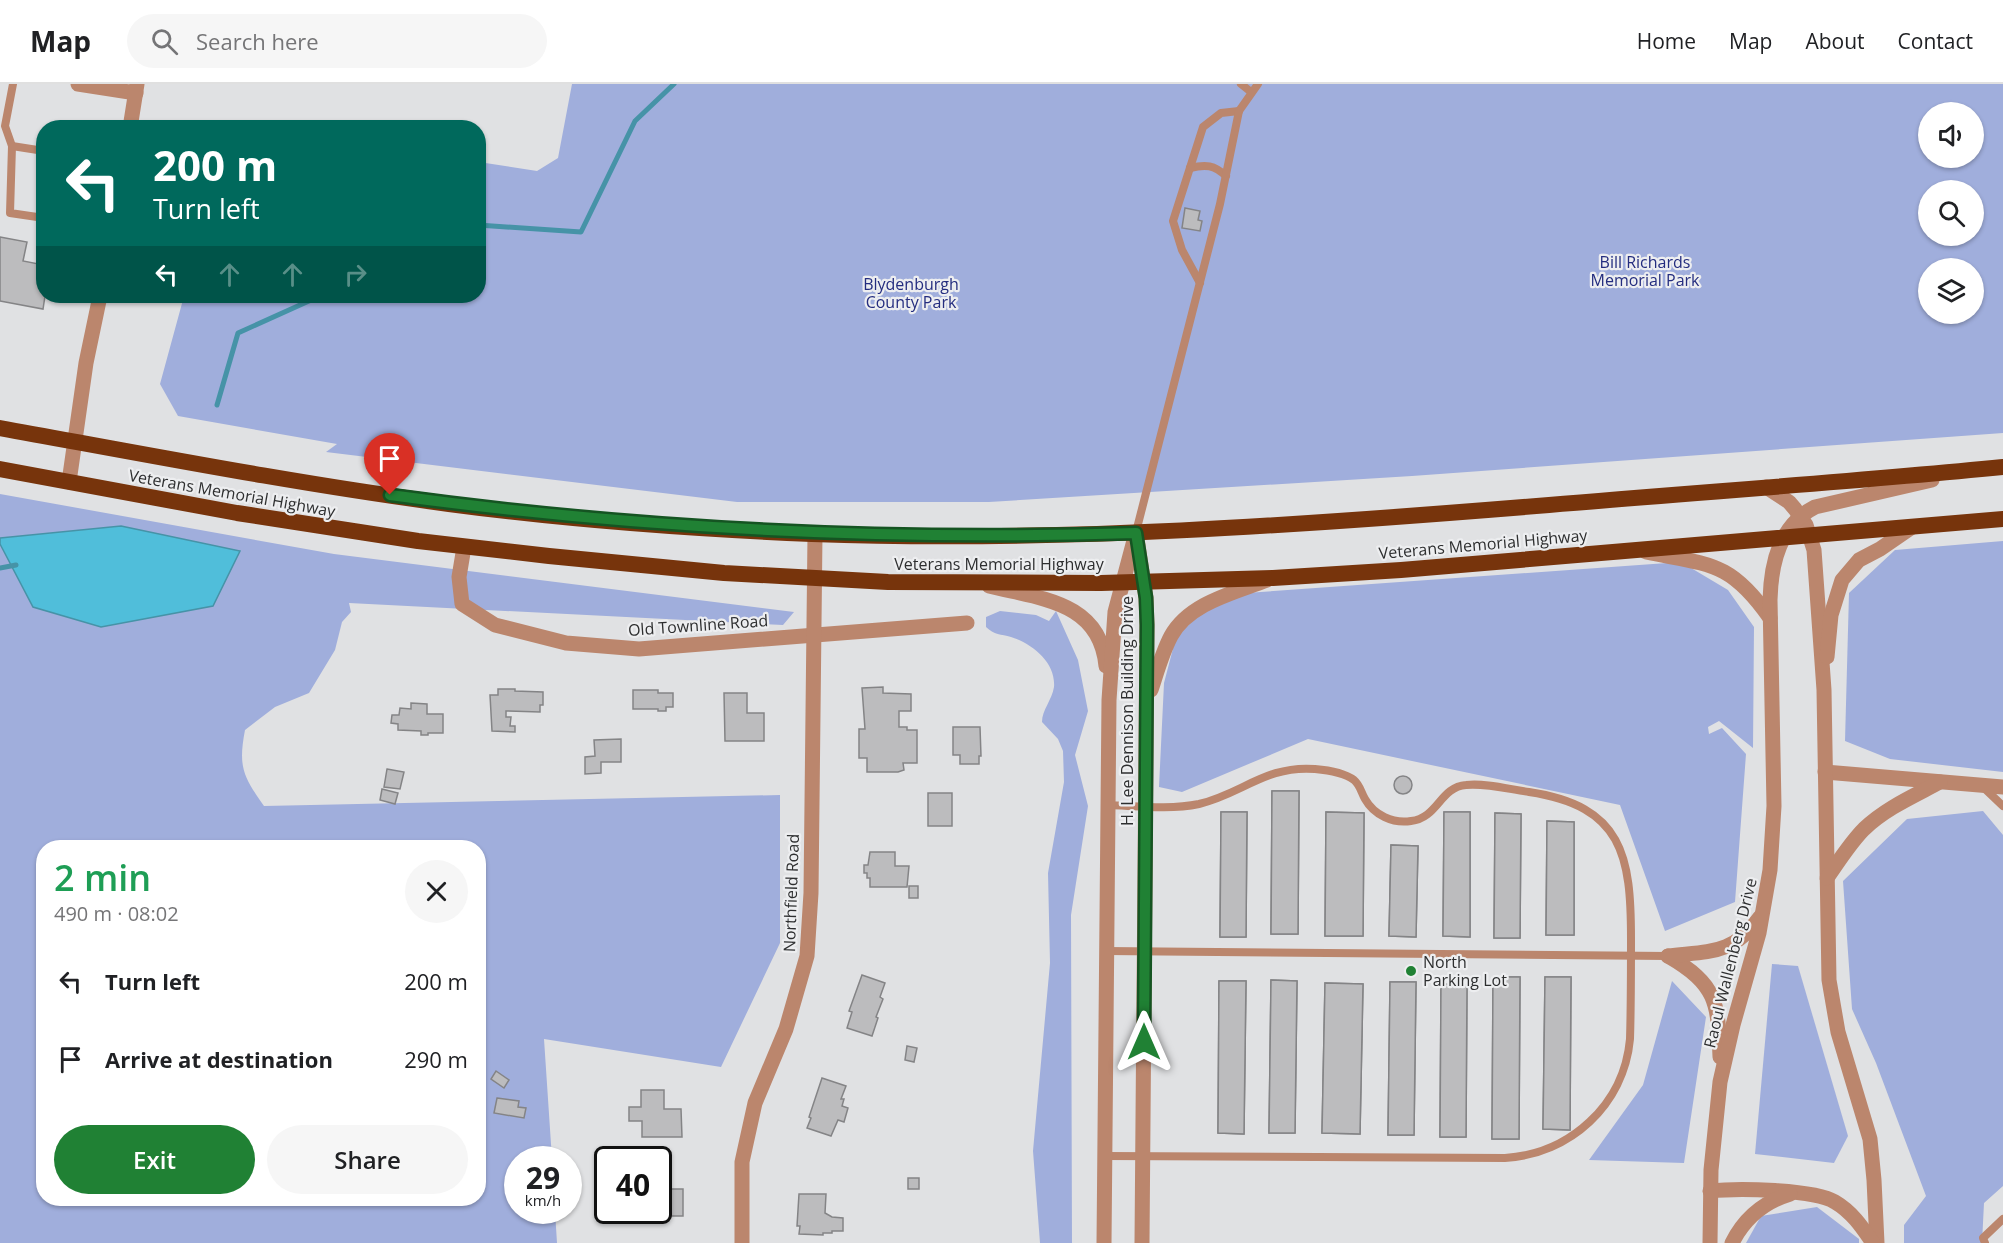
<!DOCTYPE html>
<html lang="en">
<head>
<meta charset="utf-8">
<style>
	:root { --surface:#fff; --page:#f6f6f6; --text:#202124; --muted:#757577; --line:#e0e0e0; --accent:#208134 }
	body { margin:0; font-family:"Open Sans",sans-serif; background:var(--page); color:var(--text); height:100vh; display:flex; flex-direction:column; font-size:22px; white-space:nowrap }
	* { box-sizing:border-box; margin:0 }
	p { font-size:20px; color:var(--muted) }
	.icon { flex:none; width:33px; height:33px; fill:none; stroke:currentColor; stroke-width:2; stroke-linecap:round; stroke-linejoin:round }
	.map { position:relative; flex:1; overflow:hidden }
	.side { position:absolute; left:36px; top:756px; width:450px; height:366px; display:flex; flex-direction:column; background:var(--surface); border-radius:24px; box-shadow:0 2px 4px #0004 }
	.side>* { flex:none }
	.banner { position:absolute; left:36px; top:36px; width:450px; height:183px; border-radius:24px; box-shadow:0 2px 4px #0004; background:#00695c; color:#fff; overflow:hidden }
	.fabs { position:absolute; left:1918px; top:18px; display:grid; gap:12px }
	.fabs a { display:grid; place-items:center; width:66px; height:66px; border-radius:50%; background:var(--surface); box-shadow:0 2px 4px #0004; font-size:30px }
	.speed { position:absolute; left:504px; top:1062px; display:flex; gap:12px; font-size:30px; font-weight:700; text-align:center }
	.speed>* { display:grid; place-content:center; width:78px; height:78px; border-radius:50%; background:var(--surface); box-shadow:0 2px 4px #0004; line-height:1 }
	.speed small { font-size:15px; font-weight:400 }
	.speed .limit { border:3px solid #111; border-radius:9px; background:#fff; color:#111 }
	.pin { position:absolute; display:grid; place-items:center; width:51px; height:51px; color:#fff; margin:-62px -26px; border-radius:50% 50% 50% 0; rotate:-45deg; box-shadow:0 0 6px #0007 }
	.pin .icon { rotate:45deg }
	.me { position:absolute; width:66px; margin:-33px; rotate:0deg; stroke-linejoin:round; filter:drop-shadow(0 0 4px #0008) }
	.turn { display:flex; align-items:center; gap:21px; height:126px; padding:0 18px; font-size:27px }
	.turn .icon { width:78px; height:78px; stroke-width:2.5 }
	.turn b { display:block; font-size:42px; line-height:51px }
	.lanes { display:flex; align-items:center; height:57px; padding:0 18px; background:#0003; justify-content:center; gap:30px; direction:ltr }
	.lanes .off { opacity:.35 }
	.round { display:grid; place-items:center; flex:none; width:63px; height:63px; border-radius:32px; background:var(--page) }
	.summary { display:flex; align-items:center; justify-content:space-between; height:102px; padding:0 18px }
	h1 { font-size:36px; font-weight:600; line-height:45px; color:#1e9e55 }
	.cta { display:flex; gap:12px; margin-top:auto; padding:12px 18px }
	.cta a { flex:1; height:69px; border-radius:36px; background:var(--accent); color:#fff; font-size:24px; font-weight:600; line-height:69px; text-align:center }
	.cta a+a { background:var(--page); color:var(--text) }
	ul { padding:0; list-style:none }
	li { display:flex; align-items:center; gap:18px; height:78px; padding:0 18px }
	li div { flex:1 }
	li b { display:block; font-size:22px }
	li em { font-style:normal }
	header { display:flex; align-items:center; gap:36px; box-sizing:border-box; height:84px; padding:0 30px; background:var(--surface); border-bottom:2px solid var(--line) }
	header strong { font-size:28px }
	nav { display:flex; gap:33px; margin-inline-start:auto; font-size:21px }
	.search { width:420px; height:54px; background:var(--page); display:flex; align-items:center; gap:15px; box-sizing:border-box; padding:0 21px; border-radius:33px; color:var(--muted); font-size:22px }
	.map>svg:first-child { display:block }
	.green { fill:#a0aedc; fill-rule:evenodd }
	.water { fill:#50beda; stroke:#4693a7; stroke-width:1.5 }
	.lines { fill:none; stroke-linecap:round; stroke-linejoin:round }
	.stream { stroke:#4693a7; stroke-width:5 }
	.building { fill:#bcbcbe; stroke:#848486; stroke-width:1.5 }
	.service { stroke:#bb866d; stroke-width:8 }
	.minor { stroke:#bb866d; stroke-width:15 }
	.tertiary { stroke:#bb866d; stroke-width:15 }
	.trunk { stroke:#77340c; stroke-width:16 }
	.route-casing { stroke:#155422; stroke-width:15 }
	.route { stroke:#208134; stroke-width:10 }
	.poi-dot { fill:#208134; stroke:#edeef0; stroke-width:2 }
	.labels { text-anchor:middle; stroke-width:4.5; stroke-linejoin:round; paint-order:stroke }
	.park-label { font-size:16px; fill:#242d7f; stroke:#edeef0 }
	.street-label { font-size:16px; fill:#2e2f30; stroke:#edeef0 }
	.poi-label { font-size:16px; fill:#2e2f30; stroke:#edeef0; text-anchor:start }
</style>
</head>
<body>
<header>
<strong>Map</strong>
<div class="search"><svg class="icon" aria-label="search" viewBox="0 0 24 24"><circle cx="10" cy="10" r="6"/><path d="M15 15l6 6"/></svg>Search here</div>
<nav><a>Home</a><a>Map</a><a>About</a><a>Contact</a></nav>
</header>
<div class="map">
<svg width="2003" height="1159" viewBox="0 0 2003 1159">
	<rect width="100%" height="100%" fill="#e0e1e3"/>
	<g class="green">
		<path d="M572,0h1431v349l-591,43 -423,26h-252l-411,-50 11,-8 -159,-28 -18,-32 24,-88h294l1,-134 58,9 21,-13zM1929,28h45v46h-45zM1929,106h45v46h-45zM1929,184h45v46h-45z"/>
		<path d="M0,410l334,60 460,58 -11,13 -434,-22 2,9 -9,10 -7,28 -26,43 -34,14 -30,23c-7,37 -2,46 19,76l516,-11v148l-59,124 -177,-28 8,120 -34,1v50l37,1 2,32h-557v-699l33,63 88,-81 -121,12zM44,764h434v350h-434z"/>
		<polygon points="2003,457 2003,688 1890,675 1845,657 1849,509 1895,466"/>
		<polygon points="1681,478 1728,506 1754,543 1753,664 1719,637 1708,643 1709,650 1722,644 1746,670 1735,818 1665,847 1620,721 1308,655 1182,708 1159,703 1164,599 1176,553 1204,526 1246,509"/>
		<path d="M1000,527l36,4 13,6 7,-10 22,49 10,51 -13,44 13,51 -17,109 1,328h-32l-7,-92 17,-188 -2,-90 16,-91 -1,-31 -5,-12 -16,-17c0,-12 10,-22 12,-35 2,-24 -21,-43 -43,-50 -10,-3 -17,-2 -25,-10v-10z"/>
		<polygon points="1983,727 2003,751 2003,1102 1984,1119 1982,1159 1904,1159 1904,1141 1926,1112 1876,979 1852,925 1843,797 1907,735"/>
		<polygon points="1772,880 1798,882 1848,1052 1834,1079 1755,1070"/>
		<polygon points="1672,897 1706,933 1684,1079 1589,1076 1643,1001"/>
		<polygon points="1817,1123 1859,1155 1859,1159 1746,1159 1761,1132"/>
	</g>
	<polygon class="water" points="121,442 240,467 213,522 101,543 33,523 0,460 0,454"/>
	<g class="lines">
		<g class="stream">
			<polyline points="478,141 581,148 635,37 674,0"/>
			<polyline points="217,321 238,249 320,212"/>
			<polyline points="0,484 16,481"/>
		</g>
	</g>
	<g class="building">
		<polygon points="1185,124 1200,127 1198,136 1202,137 1200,147 1182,144"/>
		<polygon points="0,153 27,158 23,177 44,181 44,212 45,212 43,225 0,217"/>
		<polygon points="883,603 883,609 911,610 911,627 899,627 899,643 907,643 907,646 917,646 917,679 903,679 904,686 898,688 867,688 867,674 859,674 859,645 865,645 862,604"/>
		<polygon points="498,605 515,605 515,607 543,608 543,621 540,621 540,628 506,627 506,633 511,633 510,642 515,642 515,648 492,647 490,611 498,611"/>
		<polygon points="633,606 658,606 658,609 673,609 673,623 666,623 666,627 658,627 658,625 633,625"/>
		<polygon points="724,609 747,609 747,629 764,629 764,657 725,657"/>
		<polygon points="411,619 427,620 427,630 443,630 443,649 428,649 428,651 421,651 421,647 398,646 398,640 391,639 392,631 399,631 400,624 411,625"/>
		<polygon points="953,643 980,643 981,672 979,672 979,680 960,680 960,671 953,671"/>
		<polygon points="621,655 621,678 601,678 601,689 585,690 585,673 595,672 594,656"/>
		<polygon points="387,685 404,688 400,705 384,703"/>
		<circle cx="1403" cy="701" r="9"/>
		<polygon points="382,705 398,709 395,720 380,716"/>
		<polygon points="1272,707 1299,707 1298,850 1271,850"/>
		<polygon points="1272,707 1299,707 1298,850 1271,850"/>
		<rect x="928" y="709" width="24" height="33"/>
		<polygon points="1221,728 1247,728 1246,853 1220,853"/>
		<polygon points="1221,728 1247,728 1246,853 1220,853"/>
		<polygon points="1326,728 1364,729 1363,852 1325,852"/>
		<polygon points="1326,728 1364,729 1363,852 1325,852"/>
		<polygon points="1444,728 1470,728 1470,853 1443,852"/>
		<polygon points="1444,728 1470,728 1470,853 1443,852"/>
		<polygon points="1495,729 1521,730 1520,854 1494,854"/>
		<polygon points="1495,729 1521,730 1520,854 1494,854"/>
		<polygon points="1547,737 1574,738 1574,851 1546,851"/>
		<polygon points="1547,737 1574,738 1574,851 1546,851"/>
		<polygon points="1391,761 1418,762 1416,853 1389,852"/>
		<polygon points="1391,761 1418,762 1416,853 1389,852"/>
		<polygon points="870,768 895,768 895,782 909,782 907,803 870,803 870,794 867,794 867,789 864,789 864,781 868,781"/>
		<rect x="909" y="802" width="9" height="12"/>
		<polygon points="862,891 885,899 880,913 883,915 876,933 878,934 872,952 847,944 852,928 849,927"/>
		<polygon points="1493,893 1520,893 1519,1055 1492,1055"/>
		<polygon points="1493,893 1520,893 1519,1055 1492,1055"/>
		<polygon points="1545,893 1571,893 1570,1046 1543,1045"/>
		<polygon points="1545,893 1571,893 1570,1046 1543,1045"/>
		<polygon points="1271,896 1297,897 1295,1049 1269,1049"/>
		<polygon points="1271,896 1297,897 1295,1049 1269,1049"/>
		<polygon points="1219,897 1246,897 1244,1050 1218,1049"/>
		<polygon points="1219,897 1246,897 1244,1050 1218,1049"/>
		<polygon points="1390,898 1416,898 1414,1051 1388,1051"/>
		<polygon points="1390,898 1416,898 1414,1051 1388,1051"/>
		<polygon points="1325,899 1363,900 1360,1050 1322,1049"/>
		<polygon points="1325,899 1363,900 1360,1050 1322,1049"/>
		<polygon points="1441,900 1467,901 1466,1053 1440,1053"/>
		<polygon points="1441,900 1467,901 1466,1053 1440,1053"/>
		<polygon points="907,962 917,964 914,978 905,976"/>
		<polygon points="496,987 509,996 504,1004 491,995"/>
		<polygon points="822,994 846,1002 841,1015 844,1015 842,1022 848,1024 844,1038 838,1036 831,1052 807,1044 811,1034 809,1033"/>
		<polygon points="641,1006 664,1006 664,1025 681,1025 682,1053 642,1053 642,1037 629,1037 629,1023 641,1023"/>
		<polygon points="497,1014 519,1017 518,1023 526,1024 524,1034 494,1029"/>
		<polygon points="658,1084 666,1084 666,1105 683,1105 683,1132 644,1132 644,1126 658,1126"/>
		<rect x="908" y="1094" width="11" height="11"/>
		<polygon points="799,1110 826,1110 825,1129 832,1133 843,1134 843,1147 832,1147 832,1149 823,1149 823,1151 799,1150 800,1142 797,1142"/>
	</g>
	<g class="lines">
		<g class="service">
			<polyline points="13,0 5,42 12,62 10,129 44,134"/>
			<polyline points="1241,0 1251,8"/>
			<polyline points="12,62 44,67"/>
			<path d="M1190,84c16,-4 24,-3 36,8"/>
			<polyline points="1200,199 1182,166 1173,137 1203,43 1221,29 1239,27"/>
			<polyline points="1136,448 1220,120 1239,27 1258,0"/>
			<polyline points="1982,702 2003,722"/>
			<polyline points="1106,867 1668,872"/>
			<path d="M1105,1072l400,2c65,-4 119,-53 125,-119 1,-33 1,-67 1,-100 0,-83 -8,-133 -102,-147 -21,-3 -43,-9 -63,-7 -26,2 -28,33 -55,36 -18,3 -37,-6 -46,-22 -4,-7 -5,-14 -11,-19 -11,-8 -27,-10 -39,-11 -49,-4 -73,25 -116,35 -29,6 -62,2 -91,1"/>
			<polyline points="1985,1159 1983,1154 2003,1135"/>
		</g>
		<g class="minor">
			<polyline points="78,0 136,9"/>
			<polyline points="464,463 459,493 462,520 495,541 566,559 639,565 967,539"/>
			<polyline points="1825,688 2003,703"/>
			<polyline points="742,1159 742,1078 755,1019 786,945 807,872 811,809 815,450"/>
		</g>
		<g class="tertiary">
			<polyline points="130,44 137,0"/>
			<polyline points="69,398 86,279 100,212"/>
			<polyline points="1766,403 1789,418 1795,425 1806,441 1814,466 1824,606 1829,896 1838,948 1870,1055 1874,1096 1877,1159"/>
			<polyline points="1137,455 1146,514 1147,541 1142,1159"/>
			<path d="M1646,468c64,13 84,9 124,66"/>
			<path d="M989,502c51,13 111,15 117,80"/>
			<polyline points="1827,573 1831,531 1842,496 1859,476 1880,465 1912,443"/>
			<path d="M1151,606c6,-18 11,-37 20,-54 18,-33 63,-43 96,-56"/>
			<path d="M1827,794c12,-17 23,-35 37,-49 22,-21 50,-33 76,-47"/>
			<path d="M1668,872c50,29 50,47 52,101"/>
			<path d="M1668,872c42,-5 65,-1 92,-39"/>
			<path d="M1710,1107c27,-3 104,-2 125,11 17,10 27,25 38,41"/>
			<polyline points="1104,1159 1109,616 1115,528 1136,449"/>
			<path d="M1710,1159l1,-73 9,-88 13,-57 26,-92 11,-63 4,-64 -4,-206c1,-38 10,-75 45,-93l117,-27"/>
			<path d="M1732,1159c12,-24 32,-41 58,-49"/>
		</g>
		<g class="trunk">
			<path d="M0,344c149,27 298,56 449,76 120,16 242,25 363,30 247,9 492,-9 737,-29 152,-13 303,-23 454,-38"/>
			<polyline points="0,385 237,429 418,457 549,472 724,489 888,498 1101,499 1273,494 1401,486 2003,435"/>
		</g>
	</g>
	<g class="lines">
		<g class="route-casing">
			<path id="route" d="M390,411c248,34 495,46 746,38l10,65 1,27 -3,417"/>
		</g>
		<use href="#route" class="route"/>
	</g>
	<circle class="poi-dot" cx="1411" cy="887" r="6"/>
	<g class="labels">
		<g class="park-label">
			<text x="1645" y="184">Bill Richards<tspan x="1645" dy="18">Memorial Park</tspan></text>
			<text x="911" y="206">Blydenburgh<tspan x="911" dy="18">County Park</tspan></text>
		</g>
		<g class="street-label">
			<text transform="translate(232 409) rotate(10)" y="6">Veterans Memorial Highway</text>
			<text transform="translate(1483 460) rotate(-5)" y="6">Veterans Memorial Highway</text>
			<text x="999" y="486">Veterans Memorial Highway</text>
			<text transform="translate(698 541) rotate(-4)" y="6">Old Townline Road</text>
			<text transform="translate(1127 627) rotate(-90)" y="6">H. Lee Dennison Building Drive</text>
			<text transform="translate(791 809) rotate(-88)" y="6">Northfield Road</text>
			<text transform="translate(1730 879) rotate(-76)" y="6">Raoul Wallenberg Drive</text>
		</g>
		<g class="poi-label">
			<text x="1423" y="884">North<tspan x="1423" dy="18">Parking Lot</tspan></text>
		</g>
	</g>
</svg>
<div class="fabs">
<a><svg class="icon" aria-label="sound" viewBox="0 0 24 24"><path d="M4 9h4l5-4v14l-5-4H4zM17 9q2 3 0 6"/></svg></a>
<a><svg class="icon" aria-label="search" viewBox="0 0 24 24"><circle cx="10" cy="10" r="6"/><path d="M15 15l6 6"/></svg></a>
<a><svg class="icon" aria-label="layers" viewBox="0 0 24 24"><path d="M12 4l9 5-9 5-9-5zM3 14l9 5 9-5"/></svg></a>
</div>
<div class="speed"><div>29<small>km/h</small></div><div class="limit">40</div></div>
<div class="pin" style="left:390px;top:411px;background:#d93025"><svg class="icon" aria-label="arrive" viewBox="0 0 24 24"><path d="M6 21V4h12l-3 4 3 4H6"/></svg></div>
<svg class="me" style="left:1144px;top:958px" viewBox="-20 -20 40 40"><path d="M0-17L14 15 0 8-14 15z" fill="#208134" stroke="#fff" stroke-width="4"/></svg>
<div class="banner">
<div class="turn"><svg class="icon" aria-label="left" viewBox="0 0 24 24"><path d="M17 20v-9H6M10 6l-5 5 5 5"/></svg><div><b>200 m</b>Turn left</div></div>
<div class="lanes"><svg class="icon" aria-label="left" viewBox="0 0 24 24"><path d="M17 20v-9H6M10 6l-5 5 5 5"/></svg><svg class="icon off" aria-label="ahead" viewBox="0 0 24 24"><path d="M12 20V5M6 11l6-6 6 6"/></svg><svg class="icon off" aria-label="ahead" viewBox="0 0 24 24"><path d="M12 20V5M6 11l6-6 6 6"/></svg><svg class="icon off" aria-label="right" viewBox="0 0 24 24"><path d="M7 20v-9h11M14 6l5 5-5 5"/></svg></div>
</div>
<section class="side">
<div class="summary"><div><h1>2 min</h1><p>490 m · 08:02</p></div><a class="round"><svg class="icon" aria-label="close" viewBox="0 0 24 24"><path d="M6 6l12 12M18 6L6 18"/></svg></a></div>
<ul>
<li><svg class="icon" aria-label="left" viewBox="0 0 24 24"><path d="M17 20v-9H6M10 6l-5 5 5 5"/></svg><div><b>Turn left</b></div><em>200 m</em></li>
<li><svg class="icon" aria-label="arrive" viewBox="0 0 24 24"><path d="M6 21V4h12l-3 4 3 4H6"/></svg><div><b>Arrive at destination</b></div><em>290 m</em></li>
</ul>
<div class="cta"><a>Exit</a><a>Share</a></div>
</section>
</div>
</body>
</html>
